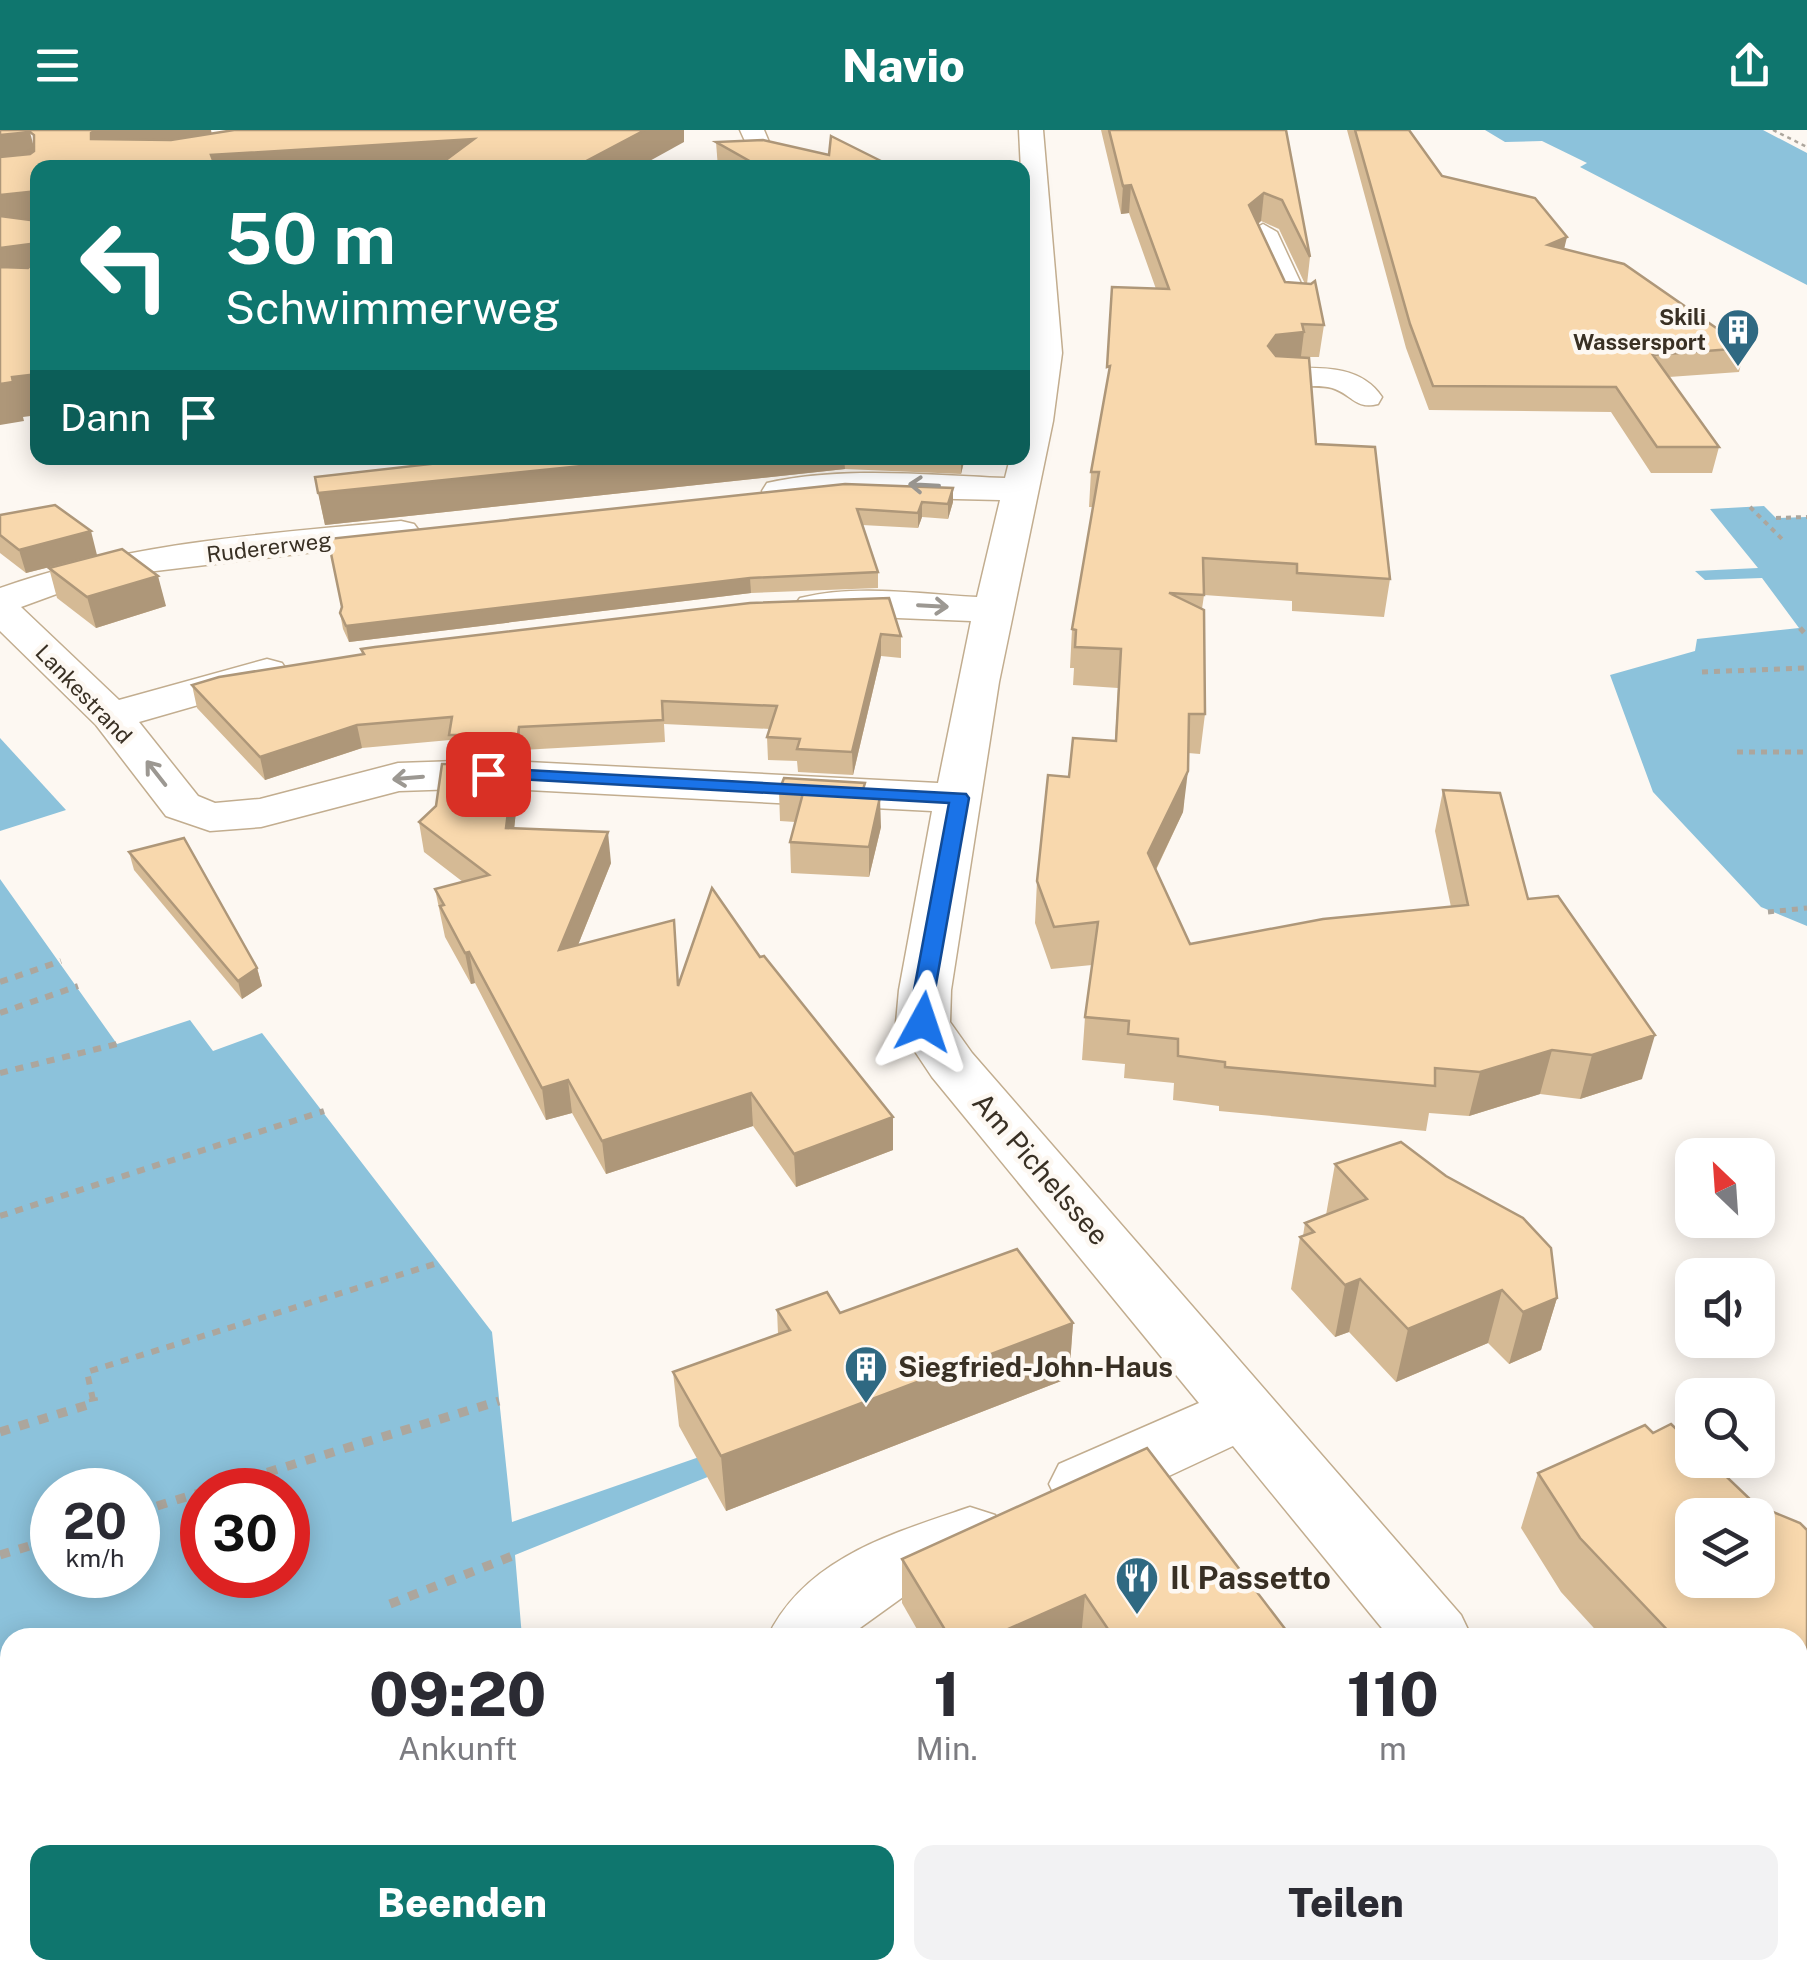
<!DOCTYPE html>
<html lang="de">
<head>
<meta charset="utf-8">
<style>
	:root { --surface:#fff; --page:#f2f2f3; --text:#2b2b33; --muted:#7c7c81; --accent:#0f766e }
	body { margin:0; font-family:"Public Sans",sans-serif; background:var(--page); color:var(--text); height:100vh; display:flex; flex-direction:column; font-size:38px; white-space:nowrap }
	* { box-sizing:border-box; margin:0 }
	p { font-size:32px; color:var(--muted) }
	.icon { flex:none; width:55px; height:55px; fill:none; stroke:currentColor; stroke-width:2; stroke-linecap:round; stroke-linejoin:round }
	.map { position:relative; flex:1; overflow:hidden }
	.panel { position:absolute; left:0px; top:1498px; width:1808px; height:352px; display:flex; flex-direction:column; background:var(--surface); border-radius:30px 30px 0 0; box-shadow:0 5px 25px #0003 }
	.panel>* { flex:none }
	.banner { position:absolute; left:30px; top:30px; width:1000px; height:305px; border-radius:20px; box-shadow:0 5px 25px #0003; background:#0f766e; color:#fff; overflow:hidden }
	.needle { width:65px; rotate:335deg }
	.fabs { position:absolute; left:1675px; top:1008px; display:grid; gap:20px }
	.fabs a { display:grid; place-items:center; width:100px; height:100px; border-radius:20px; background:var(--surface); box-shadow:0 5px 25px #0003; font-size:50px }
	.speed { position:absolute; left:30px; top:1338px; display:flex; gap:20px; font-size:50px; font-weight:700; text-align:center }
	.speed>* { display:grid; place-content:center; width:130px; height:130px; border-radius:50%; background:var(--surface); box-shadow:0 5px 25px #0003; line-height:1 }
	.speed small { font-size:25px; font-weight:400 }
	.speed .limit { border:15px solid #d22; background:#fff; color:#111 }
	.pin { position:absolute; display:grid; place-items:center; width:85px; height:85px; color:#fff; margin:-42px; border-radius:20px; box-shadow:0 5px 15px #0006 }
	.me { position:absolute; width:110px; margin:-55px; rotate:5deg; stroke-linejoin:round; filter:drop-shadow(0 0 8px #0008) }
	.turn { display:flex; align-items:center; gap:35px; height:210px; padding:0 30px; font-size:45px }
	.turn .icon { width:130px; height:130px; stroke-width:2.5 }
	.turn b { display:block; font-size:70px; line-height:85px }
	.then { display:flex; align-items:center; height:95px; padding:0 30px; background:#0003; gap:20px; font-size:38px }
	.eta { display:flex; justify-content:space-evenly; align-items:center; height:170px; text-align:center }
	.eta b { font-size:60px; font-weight:800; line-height:70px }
	.button { display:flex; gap:20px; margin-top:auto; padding:20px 30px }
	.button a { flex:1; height:115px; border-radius:20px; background:var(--accent); color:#fff; font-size:40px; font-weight:800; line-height:115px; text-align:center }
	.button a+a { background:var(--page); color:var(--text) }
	header { display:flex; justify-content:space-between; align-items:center; height:130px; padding:0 30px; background:var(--accent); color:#fff; font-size:45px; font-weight:800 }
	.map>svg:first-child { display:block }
	.water { fill:#8cc2db; fill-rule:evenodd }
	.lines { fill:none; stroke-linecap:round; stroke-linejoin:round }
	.minor-casing { stroke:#c2ad8f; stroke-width:3 }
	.path-far4 { stroke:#aca69d; stroke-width:2.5; stroke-dasharray:4 4; stroke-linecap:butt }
	.path-far3 { stroke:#aca69d; stroke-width:4; stroke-dasharray:5 5; stroke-linecap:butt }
	.path-far2 { stroke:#aca69d; stroke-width:5; stroke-dasharray:6 6; stroke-linecap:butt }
	.path-far1 { stroke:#aca69d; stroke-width:6; stroke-dasharray:8 8; stroke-linecap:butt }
	.path { stroke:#aca69d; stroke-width:9; stroke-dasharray:10 10; stroke-linecap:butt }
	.minor { fill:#fff; fill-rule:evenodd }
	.wall { fill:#d5ba95; fill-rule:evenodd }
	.shaded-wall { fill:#ae9779 }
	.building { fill:#f8d8ad; stroke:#ae9779; stroke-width:2.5; fill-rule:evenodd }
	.oneway { stroke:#9c9892 }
	.route { fill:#1a73e8; stroke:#114b97; stroke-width:2.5 }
	.labels { text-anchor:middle; stroke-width:9; stroke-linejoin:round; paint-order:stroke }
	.far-poi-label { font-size:22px; font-weight:bold; fill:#393024; stroke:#fdf8f2; text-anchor:end }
	.far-street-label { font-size:22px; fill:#393024; stroke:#fdf8f2 }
	.street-label { font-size:28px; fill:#393024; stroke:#fdf8f2 }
	.poi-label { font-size:28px; font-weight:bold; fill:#393024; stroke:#fdf8f2; text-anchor:start }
	.near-poi-label { font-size:32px; font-weight:bold; fill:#393024; stroke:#fdf8f2; text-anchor:start }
</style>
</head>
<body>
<header><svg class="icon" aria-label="menu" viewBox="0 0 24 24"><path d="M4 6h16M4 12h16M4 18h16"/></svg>Navio<svg class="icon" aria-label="share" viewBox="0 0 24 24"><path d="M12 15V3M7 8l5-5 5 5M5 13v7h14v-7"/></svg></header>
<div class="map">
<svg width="1807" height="1848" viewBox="0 0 1807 1848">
	<rect width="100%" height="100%" fill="#fdf8f2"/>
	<g class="water">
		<polygon points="1485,0 1763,0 1807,23 1807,155 1580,37 1587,33 1542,11 1505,12"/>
		<polygon points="1764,376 1776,388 1807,387 1807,796 1761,777 1653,662 1610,545 1695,521 1697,509 1799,498 1762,448 1705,450 1695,441 1758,438 1710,379"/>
		<polygon points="0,608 66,680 0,701"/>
		<path d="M0,749l117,165 73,-24 23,31 49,-18 230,299 20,190 193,-67 10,19 -200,81 7,82 -512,1v332h535v8h-545zM52,1360h86v85h-86zM202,1360h86v85h-86z"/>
	</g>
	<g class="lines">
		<g class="minor-casing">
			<g id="minor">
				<polygon points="740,0 764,0 780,38 712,38 724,30 753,29"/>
				<path d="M1019,0h24l19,223 -9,68 -54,261 -48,308 -1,32 22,31 489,562 11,23h-82l-157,-192 -124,58 -25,8 -25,-8 -10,-20 10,-20 140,-61 -267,-326 -36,-54 3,-33 33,-179 -444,-23 -89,3 -138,36 -51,4 -44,-15 -70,-91 -96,-94v-43c130,-46 265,-54 401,-67l13,3 6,8 -6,8 -267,32 -85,20 -41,15 98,93 148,-41 15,4 6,9 -6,9 -143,41 59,74 17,7 45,-4 138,-36 90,-3 450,23 33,-162 -171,-7 -6,-8 6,-8c56,-14 120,-4 177,-1l23,-97 -130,-3 -90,5 -13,-3 -5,-8 5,-8c72,-17 165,-8 238,-5l5,-20h12v-57l8,-48z"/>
				<polygon points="1263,94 1277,102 1311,175 1307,181 1285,181 1281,175 1249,102"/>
				<path d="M1284,238c35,0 76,-4 98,29l-4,7c-23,6 -26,-10 -46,-16 -19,-5 -40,2 -59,-3l-5,-7 5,-7z"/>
				<path d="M970,1377l25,8 11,21 -11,21 -92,40 -57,41h-79c38,-80 124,-104 203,-131z"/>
				<polygon points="1672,1840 1761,1840 1764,1848 1675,1848"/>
			</g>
		</g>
		<polyline class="path-far4" points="1773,0 1807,17"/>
		<g class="path-far3">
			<polyline points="1750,377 1783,410"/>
			<polyline points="1776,388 1807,387"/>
		</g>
		<g class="path-far2">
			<polyline points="1800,498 1807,506"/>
			<polyline points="1702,542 1807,538"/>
			<polyline points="1737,622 1807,622"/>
			<polyline points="1768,782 1807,778"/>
		</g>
		<g class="path-far1">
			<polyline points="0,852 61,831"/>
			<polyline points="0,883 78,856"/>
			<polyline points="0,943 117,914"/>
			<polyline points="0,1086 324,981"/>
			<polyline points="93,1270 87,1242 441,1132"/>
		</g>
		<g class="path">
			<polyline points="0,1302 94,1273 93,1268"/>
			<polyline points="210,1360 499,1271"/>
			<polyline points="138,1382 202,1362"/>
			<polyline points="0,1425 52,1409"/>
			<polyline points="390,1474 515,1425"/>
			<polyline points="0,1818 10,1816"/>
		</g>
		<use href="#minor" class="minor"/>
	</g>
	<g class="wall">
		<path d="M1101,0h185l24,127 -3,27 17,41 -5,32h-18l15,87 74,135 -6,38 -92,-6v-10l-88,-6 -2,14 3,105 -5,40 -12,-1 -5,59 -27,58 34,74 261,-37 -16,-76 8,-41 85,109 114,180 -62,20 -40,-5 -71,22 -40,-3 -3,18 -207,-20v-5l-46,-6 1,-17 -50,-5 1,-14 -43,-4 3,-43 7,-52 -41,4 -16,-46 2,-42 32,-104 46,-36 3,-53 -45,-3 1,-17h-4l2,-39 21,-122h-4l2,-35 65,-183 -27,-76 -8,1zM1261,91l18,8 26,55 -20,-2 -27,-58z"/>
		<polygon points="1347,0 1409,0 1442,46 1564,119 1745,218 1739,242 1669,247 1719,317 1712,343 1651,343 1611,282 1429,280 1406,218"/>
		<polygon points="716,12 829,25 895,38 718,38"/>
		<polygon points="465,328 965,328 961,344 845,339 325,395 315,347 465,330"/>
		<polygon points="953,358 953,372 948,389 922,387 918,398 862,395 878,442 878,458 751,463 349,512 343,499 340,483"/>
		<polygon points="0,385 97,425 26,443 0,423"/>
		<polygon points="49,438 166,476 96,498 57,468"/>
		<polygon points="750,473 901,506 901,528 881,526 853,645 798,642 797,631 768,630 767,607 770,599 664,594 665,612 522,620 522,628 453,627 450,610 362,618 265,650 197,578 192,555 362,524 361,519"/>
		<polygon points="514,634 518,663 514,698 611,733 578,815 679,854 760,827 893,987 893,1020 796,1057 753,996 606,1044 572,983 546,990 475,853 471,854 445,807 435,759 463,752 424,722 419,692"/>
		<polygon points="779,661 865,666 881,697 869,747 791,743 790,712 795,692 780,691"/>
		<polygon points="129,722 257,838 262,856 242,869 134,740"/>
		<polygon points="1335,1034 1557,1168 1541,1220 1509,1234 1488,1213 1396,1252 1349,1202 1335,1207 1291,1159 1300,1107 1303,1106 1305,1093 1326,1085"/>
		<polygon points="777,1180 1073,1193 1069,1248 726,1381 679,1296 673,1242 778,1204"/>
		<polygon points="1653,1303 1756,1375 1807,1400 1807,1697 1805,1698 1798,1693 1798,1508 1603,1508 1561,1462 1521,1398 1538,1343"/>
		<polygon points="902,1429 1292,1508 922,1508 902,1473"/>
	</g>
	<g class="shaded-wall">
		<polygon points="97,0 211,0 214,14 91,9 91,3"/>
		<polygon points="645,0 684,0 684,12 637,38 573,38"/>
		<polygon points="30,2 38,33 0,38 0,5"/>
		<polygon points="474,9 478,38 213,38 211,25"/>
		<polygon points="1131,55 1129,83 1121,84 1123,56"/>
		<polygon points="38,61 38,96 0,100 0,65"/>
		<polygon points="1264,63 1261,91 1246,104 1249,75"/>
		<polygon points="1567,107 1562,128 1548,115"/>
		<polygon points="31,114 38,138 0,154 0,118"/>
		<polygon points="1304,202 1300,234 1272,237 1268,216 1276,205"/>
		<polygon points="38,244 38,285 23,287 24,291 0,295 0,254 12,247"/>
		<polygon points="660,328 844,328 845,339 325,395 318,363"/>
		<polygon points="961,328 965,328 961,344"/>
		<polygon points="953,358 953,372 948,389 948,374"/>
		<polygon points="922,372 922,387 918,398 918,383"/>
		<polygon points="91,401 97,425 26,443 19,420"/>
		<polygon points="158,446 166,476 96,498 87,467"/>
		<polygon points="750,448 751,463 349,512 346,496"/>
		<polygon points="881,504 881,526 853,645 852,622"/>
		<polygon points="357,595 362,618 265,650 260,627"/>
		<polygon points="519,597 522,620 522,628 518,605"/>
		<polygon points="514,634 518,663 511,728 506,698"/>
		<polygon points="1188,641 1183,682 1144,764 1148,723"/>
		<polygon points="880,667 881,697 869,747 869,717"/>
		<polygon points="608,702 611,733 563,852 559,820"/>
		<polygon points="469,822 475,853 471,854 465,823"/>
		<polygon points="257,838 262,856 242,869 238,851"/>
		<polygon points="1655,905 1642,949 1580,969 1592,925"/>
		<polygon points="1552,920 1540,964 1469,986 1480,942"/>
		<polygon points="568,950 572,983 546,990 542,958"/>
		<polygon points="751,963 753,996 606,1044 602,1011"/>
		<polygon points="893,987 893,1020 796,1057 794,1024"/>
		<polygon points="1360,1149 1349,1202 1335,1207 1345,1155"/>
		<polygon points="1502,1160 1488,1213 1396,1252 1408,1199"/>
		<polygon points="1557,1168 1541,1220 1509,1234 1523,1182"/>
		<polygon points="1073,1193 1069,1248 726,1381 721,1326"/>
		<polygon points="1085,1465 1081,1508 988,1508"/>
		<polygon points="605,1840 634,1840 618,1848 606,1848"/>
	</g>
	<g class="building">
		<polygon points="0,0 97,0 91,3 91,9 171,10 234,0 645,0 573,38 435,38 474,9 211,25 216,38 38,38 38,61 0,65 0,27 30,24 34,21 34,5 30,2 0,5"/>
		<polygon points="1109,0 1286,0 1310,127 1282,70 1264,63 1249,75 1285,152 1311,154 1315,151 1324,195 1302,194 1304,202 1276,205 1268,216 1276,226 1309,228 1316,314 1375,317 1390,449 1297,443 1297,434 1203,428 1204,465 1169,463 1204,480 1205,584 1189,584 1188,641 1148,723 1190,814 1323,789 1468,775 1443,660 1500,663 1528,769 1558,766 1655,905 1592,925 1552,920 1480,942 1435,938 1435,956 1225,937 1225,932 1178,926 1178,909 1128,904 1129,891 1085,887 1098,792 1054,797 1037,751 1048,645 1069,647 1073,608 1116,611 1121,519 1075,517 1076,500 1072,499 1099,342 1091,342 1110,236 1107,237 1112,157 1169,159 1131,55 1123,56"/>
		<polygon points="1355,0 1409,0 1442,46 1535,68 1567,107 1548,115 1624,134 1745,218 1653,225 1719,317 1657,317 1616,257 1433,256 1410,194"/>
		<polygon points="831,6 895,38 762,38 716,12 763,10 829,25"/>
		<polygon points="0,86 38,91 38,244 12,247 13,252 0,254 0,137 28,138 32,134 31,114 0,118"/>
		<polygon points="465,328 660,328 318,363 315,347 466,330"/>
		<polygon points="845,354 953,358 948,374 922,372 918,383 857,379 878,442 750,448 346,496 340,483 342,477 328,409"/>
		<polygon points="55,375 91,401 19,420 0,405 0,385"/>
		<polygon points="122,419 158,446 87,467 49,438"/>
		<polygon points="889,468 901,506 881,504 852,622 797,619 800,609 767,607 777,576 662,571 663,590 519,597 518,605 449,605 452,587 357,595 260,627 192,555 219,547 364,524 361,519 375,517 750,473"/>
		<polygon points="442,634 514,634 506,698 608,702 559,820 674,790 678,856 712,758 760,827 764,826 893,987 794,1024 751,963 602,1011 568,950 542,958 469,822 465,823 440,776 444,775 435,759 489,745 419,692 436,676"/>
		<polygon points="784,648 865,653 861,666 880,667 869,717 790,712 803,663 779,661"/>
		<polygon points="184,708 257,838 238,851 129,722"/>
		<polygon points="1401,1012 1446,1046 1523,1088 1551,1118 1557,1168 1523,1182 1502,1160 1408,1199 1360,1149 1345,1155 1300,1107 1314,1102 1305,1093 1367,1069 1335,1034"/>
		<polygon points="1017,1119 1073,1193 721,1326 673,1242 790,1200 777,1180 827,1162 840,1183"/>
		<path d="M1671,1294l21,20v16h17l47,45 44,18 7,7v226l-9,-6v-112h-123l-95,-100 -42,-65 107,-48 8,8zM1692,1385h66v65h-66z"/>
		<polygon points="1147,1318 1292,1508 1114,1508 1085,1465 988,1508 950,1508 902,1429"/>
	</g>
	<defs><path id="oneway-shaft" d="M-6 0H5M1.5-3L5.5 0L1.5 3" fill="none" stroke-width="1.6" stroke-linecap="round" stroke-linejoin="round" transform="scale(2.5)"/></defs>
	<g class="oneway">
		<use href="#oneway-shaft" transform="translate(924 355) rotate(-177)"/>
		<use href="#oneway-shaft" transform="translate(933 476) rotate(3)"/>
		<use href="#oneway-shaft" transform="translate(156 643) rotate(-128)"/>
		<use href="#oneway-shaft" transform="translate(408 648) rotate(175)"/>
	</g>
	<polygon class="route" points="488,638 966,664 969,668 935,860 934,892 923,899 912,892 914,860 949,673 481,647 479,644"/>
	<defs>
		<g id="building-pin" transform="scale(2.25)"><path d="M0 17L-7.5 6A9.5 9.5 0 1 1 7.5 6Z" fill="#2f6982" stroke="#fdf8f2"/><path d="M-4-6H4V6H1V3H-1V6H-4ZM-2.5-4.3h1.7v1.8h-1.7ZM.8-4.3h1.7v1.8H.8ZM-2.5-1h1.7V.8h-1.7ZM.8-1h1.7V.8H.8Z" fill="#fff"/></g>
		<g id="restaurant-pin" transform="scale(2.25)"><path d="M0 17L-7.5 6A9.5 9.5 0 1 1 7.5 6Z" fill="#2f6982" stroke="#fdf8f2"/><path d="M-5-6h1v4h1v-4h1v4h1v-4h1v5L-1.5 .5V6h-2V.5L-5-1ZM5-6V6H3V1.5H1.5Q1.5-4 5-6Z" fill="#fff"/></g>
	</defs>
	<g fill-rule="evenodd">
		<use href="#building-pin" x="1738" y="200"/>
		<use href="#building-pin" x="866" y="1237"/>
		<use href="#restaurant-pin" x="1137" y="1448"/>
	</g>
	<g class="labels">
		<g class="far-poi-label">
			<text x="1706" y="195">Skili<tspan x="1706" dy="25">Wassersport</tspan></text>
		</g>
		<g class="far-street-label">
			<text transform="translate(269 417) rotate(-7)" y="8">Rudererweg</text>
			<text transform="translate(84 564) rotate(46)" y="8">Lankestrand</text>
		</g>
		<g class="street-label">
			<text transform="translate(1041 1039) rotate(49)" y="10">Am Pichelssee</text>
		</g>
		<g class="poi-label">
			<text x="898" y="1247">Siegfried-John-Haus</text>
		</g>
		<g class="near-poi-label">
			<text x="1170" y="1459">Il Passetto</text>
		</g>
	</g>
</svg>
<div class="fabs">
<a><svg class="needle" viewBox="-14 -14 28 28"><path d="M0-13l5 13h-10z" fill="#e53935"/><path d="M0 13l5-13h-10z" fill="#7c7c81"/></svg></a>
<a><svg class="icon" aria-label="sound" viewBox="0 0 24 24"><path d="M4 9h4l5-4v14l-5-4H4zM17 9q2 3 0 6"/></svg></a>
<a><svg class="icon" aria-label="search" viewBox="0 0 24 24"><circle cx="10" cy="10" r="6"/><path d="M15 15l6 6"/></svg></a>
<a><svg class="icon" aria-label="layers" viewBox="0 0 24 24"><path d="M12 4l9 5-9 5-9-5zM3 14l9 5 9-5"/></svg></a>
</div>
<div class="speed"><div>20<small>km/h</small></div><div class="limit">30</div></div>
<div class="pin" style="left:488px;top:644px;background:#d93025"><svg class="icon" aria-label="arrive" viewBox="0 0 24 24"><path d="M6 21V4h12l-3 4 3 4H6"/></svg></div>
<svg class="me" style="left:923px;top:892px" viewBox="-20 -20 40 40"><path d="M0-17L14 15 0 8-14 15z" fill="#1a73e8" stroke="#fff" stroke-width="4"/></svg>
<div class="banner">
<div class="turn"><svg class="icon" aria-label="left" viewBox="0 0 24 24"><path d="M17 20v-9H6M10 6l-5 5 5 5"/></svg><div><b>50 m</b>Schwimmerweg</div></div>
<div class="then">Dann<svg class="icon" aria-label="arrive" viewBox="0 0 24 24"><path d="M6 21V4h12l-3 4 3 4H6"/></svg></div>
</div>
<section class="panel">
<div class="eta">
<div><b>09:20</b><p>Ankunft</p></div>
<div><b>1</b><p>Min.</p></div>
<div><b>110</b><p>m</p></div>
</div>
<div class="button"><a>Beenden</a><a>Teilen</a></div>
</section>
</div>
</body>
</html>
